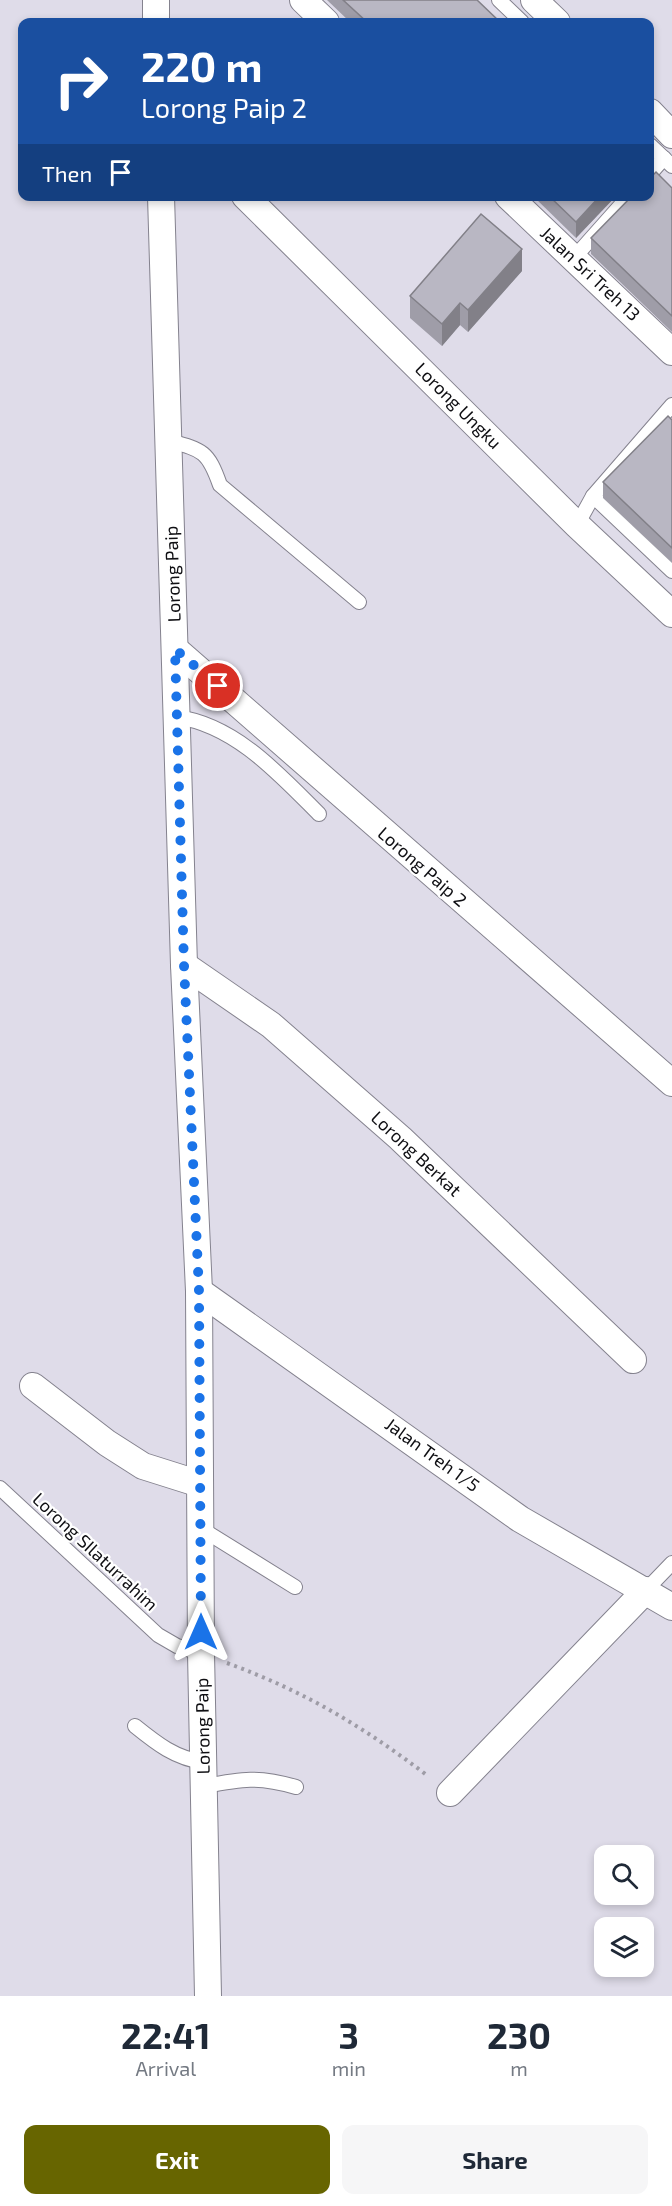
<!DOCTYPE html>
<html lang="en">
<head>
<meta charset="utf-8">
<style>
	:root { --surface:#fff; --page:#f6f6f7; --text:#1f2937; --muted:#747a83; --accent:#676500 }
	body { margin:0; font-family:"Exo 2",sans-serif; background:var(--page); color:var(--text); height:100vh; display:flex; flex-direction:column; font-size:22px; white-space:nowrap }
	* { box-sizing:border-box; margin:0 }
	p { font-size:20px; color:var(--muted) }
	.icon { flex:none; width:33px; height:33px; fill:none; stroke:currentColor; stroke-width:2; stroke-linecap:round; stroke-linejoin:round }
	.map { position:relative; height:1996px; overflow:hidden }
	.panel { display:flex; flex-direction:column; background:var(--surface); flex:1 }
	.panel>* { flex:none }
	.banner { position:absolute; left:18px; top:18px; width:636px; height:183px; border-radius:12px; box-shadow:0 3px 9px #0003; background:#1a4fa0; color:#fff; overflow:hidden }
	.controls { position:absolute; left:594px; top:1845px; display:grid; gap:12px }
	.controls a { display:grid; place-items:center; width:60px; height:60px; border-radius:12px; background:var(--surface); box-shadow:0 3px 9px #0003; font-size:30px }
	.pin { position:absolute; display:grid; place-items:center; width:51px; height:51px; color:#fff; margin:-26px; border:3px solid #fff; border-radius:50%; box-shadow:0 2px 6px #0007 }
	.me { position:absolute; width:66px; margin:-33px; rotate:0deg; stroke-linejoin:round; filter:drop-shadow(0 0 4px #0008) }
	.turn { display:flex; align-items:center; gap:21px; height:126px; padding:0 24px; font-size:27px }
	.turn .icon { width:78px; height:78px; stroke-width:2.5 }
	.turn b { display:block; font-size:42px; line-height:51px }
	.then { display:flex; align-items:center; height:57px; padding:0 24px; background:#0003; gap:12px; font-size:22px }
	.eta { display:flex; justify-content:space-evenly; align-items:center; height:102px; text-align:center }
	.eta b { font-size:36px; font-weight:700; line-height:42px }
	.button { display:flex; gap:12px; margin-top:auto; padding:12px 24px }
	.button a { flex:1; height:69px; border-radius:12px; background:var(--accent); color:#fff; font-size:24px; font-weight:700; line-height:69px; text-align:center }
	.button a+a { background:var(--page); color:var(--text) }
	.map>svg:first-child { display:block }
	.lines { fill:none; stroke-linecap:round; stroke-linejoin:round }
	.lane-casing { stroke:#84828e; stroke-width:16 }
	.street-casing { stroke:#84828e; stroke-width:28 }
	.path { stroke:#9e9ca6; stroke-width:4; stroke-dasharray:3 4.5; stroke-linecap:butt }
	.lane { stroke:#fff; stroke-width:14 }
	.street { stroke:#fff; stroke-width:26 }
	.wall { fill:#9f9da8 }
	.shaded-wall { fill:#828088 }
	.building { fill:#b9b7c3; stroke:#828088; stroke-width:1.5 }
	.route { stroke:#1a73e8; stroke-width:10; stroke-dasharray:0 18 }
	.labels { text-anchor:middle; stroke-width:4.5; stroke-linejoin:round; paint-order:stroke }
	.street-label { font-size:18px; fill:#0f0f13; stroke:#fff }
</style>
</head>
<body>
<div class="map">
<svg width="672" height="1996" viewBox="0 0 672 1996">
	<rect width="100%" height="100%" fill="#dfdce9"/>
	<g class="lines">
		<g class="lane-casing">
			<g id="lane">
				<polyline points="499,0 522,22"/>
				<polyline points="650,145 672,166"/>
				<polyline points="650,174 664,158"/>
				<polyline points="573,259 629,196"/>
				<path d="M169,441c34,9 39,10 51,44l139,117"/>
				<polyline points="593,496 672,571"/>
				<polyline points="577,525 593,496 672,405"/>
				<path d="M177,717c58,8 102,57 142,97"/>
				<polyline points="0,1488 158,1635 177,1646 201,1653"/>
				<polyline points="200,1528 295,1587"/>
				<polyline points="646,1590 672,1563"/>
				<path d="M135,1726c21,17 41,33 69,36"/>
				<path d="M205,1786c37,-7 53,-10 91,1"/>
			</g>
		</g>
		<g class="street-casing">
			<g id="street">
				<polyline points="156,0 156,22"/>
				<polyline points="303,0 326,22"/>
				<polyline points="534,0 557,22"/>
				<polyline points="650,112 672,135"/>
				<polyline points="161,196 184,965 199,1291 201,1653 208,1996"/>
				<polyline points="245,196 577,525 672,614"/>
				<polyline points="508,196 672,352"/>
				<polyline points="175,649 672,1083"/>
				<polyline points="184,965 271,1025 400,1138 633,1360"/>
				<polyline points="199,1291 520,1519 672,1607"/>
				<polyline points="33,1386 107,1443 143,1466 200,1484"/>
				<polyline points="450,1793 646,1590"/>
			</g>
		</g>
		<path class="path" d="M227,1663c79,29 135,63 201,113"/>
		<use href="#lane" class="lane"/>
		<use href="#street" class="street"/>
	</g>
	<g class="wall">
		<polygon points="327,0 477,0 500,22 350,22"/>
		<polygon points="672,188 672,332 591,254 591,238"/>
		<polygon points="533,196 616,196 576,238"/>
		<polygon points="522,271 468,332 460,325 442,346 410,318 410,296"/>
		<polygon points="672,420 672,563 603,498 603,482"/>
	</g>
	<g class="shaded-wall">
		<polygon points="600,196 616,196 576,238 576,222"/>
		<polygon points="522,249 522,271 468,332 468,310"/>
		<polygon points="460,303 460,325 442,346 442,324"/>
	</g>
	<g class="building">
		<polygon points="343,0 477,0 500,22 367,22"/>
		<polygon points="656,172 672,188 672,316 591,238 632,196 650,196 650,178"/>
		<polygon points="549,196 600,196 576,222"/>
		<polygon points="481,214 522,249 468,310 460,303 442,324 410,296"/>
		<polygon points="668,416 672,420 672,548 603,482"/>
	</g>
	<g class="lines">
		<polyline class="route" points="201,1632 199,1291 184,965 175,649 218,686"/>
	</g>
	<g class="labels">
		<g class="street-label">
			<text transform="translate(590 274) rotate(43)" y="6">Jalan Sri Treh 13</text>
			<text transform="translate(458 406) rotate(45)" y="6">Lorong Ungku</text>
			<text transform="translate(173 574) rotate(-92)" y="6">Lorong Paip</text>
			<text transform="translate(422 867) rotate(41)" y="6">Lorong Paip 2</text>
			<text transform="translate(416 1154) rotate(43)" y="6">Lorong Berkat</text>
			<text transform="translate(432 1455) rotate(36)" y="6">Jalan Treh 1/5</text>
			<text transform="translate(95 1552) rotate(43)" y="6">Lorong SIlaturrahim</text>
			<text transform="translate(203 1726) rotate(-91)" y="6">Lorong Paip</text>
		</g>
	</g>
</svg>
<div class="controls">
<a><svg class="icon" aria-label="search" viewBox="0 0 24 24"><circle cx="10" cy="10" r="6"/><path d="M15 15l6 6"/></svg></a>
<a><svg class="icon" aria-label="layers" viewBox="0 0 24 24"><path d="M12 4l9 5-9 5-9-5zM3 14l9 5 9-5"/></svg></a>
</div>
<div class="pin" style="left:218px;top:686px;background:#d93025"><svg class="icon" aria-label="arrive" viewBox="0 0 24 24"><path d="M6 21V4h12l-3 4 3 4H6"/></svg></div>
<svg class="me" style="left:201px;top:1632px" viewBox="-20 -20 40 40"><path d="M0-17L14 15 0 8-14 15z" fill="#1a73e8" stroke="#fff" stroke-width="4"/></svg>
<div class="banner">
<div class="turn"><svg class="icon" aria-label="right" viewBox="0 0 24 24"><path d="M7 20v-9h11M14 6l5 5-5 5"/></svg><div><b>220 m</b>Lorong Paip 2</div></div>
<div class="then">Then<svg class="icon" aria-label="arrive" viewBox="0 0 24 24"><path d="M6 21V4h12l-3 4 3 4H6"/></svg></div>
</div>
</div>
<section class="panel">
<div class="eta">
<div><b>22:41</b><p>Arrival</p></div>
<div><b>3</b><p>min</p></div>
<div><b>230</b><p>m</p></div>
</div>
<div class="button"><a>Exit</a><a>Share</a></div>
</section>
</body>
</html>
